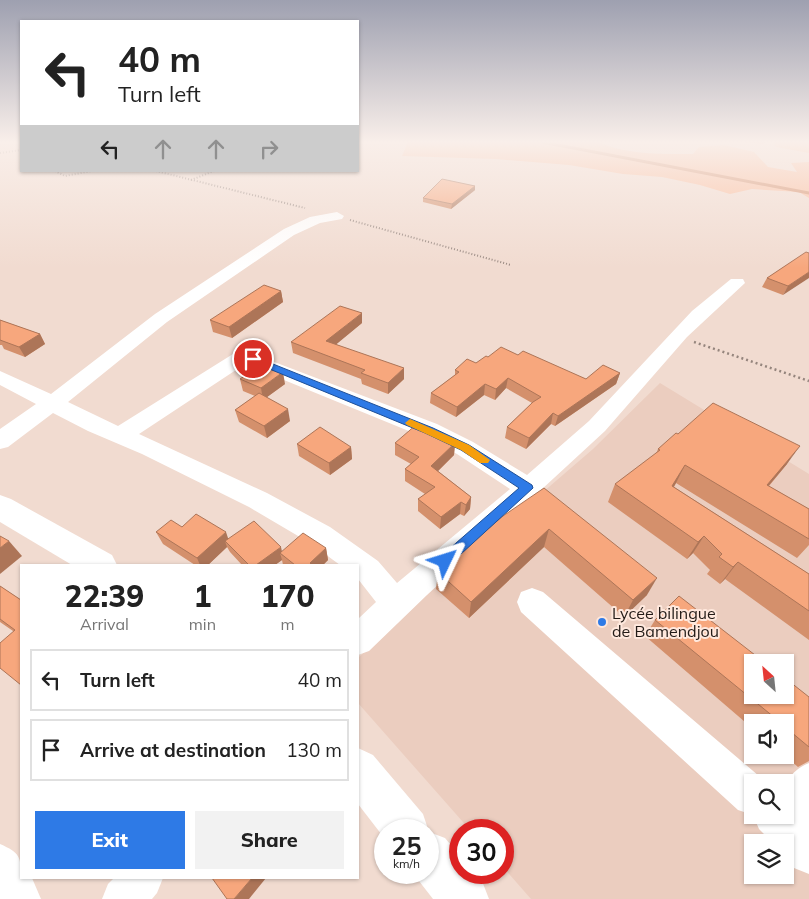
<!DOCTYPE html>
<html lang="en">
<head>
<meta charset="utf-8">
<style>
	:root { --surface:#fff; --page:#f2f2f2; --text:#222; --muted:#767676; --line:#e0e0e0; --accent:#2e7ae6 }
	body { margin:0; font-family:Mulish,sans-serif; background:var(--page); color:var(--text); height:100vh; display:flex; flex-direction:column; font-size:19px; white-space:nowrap }
	* { box-sizing:border-box; margin:0 }
	p { font-size:16px; color:var(--muted) }
	.icon { flex:none; width:28px; height:28px; fill:none; stroke:currentColor; stroke-width:2; stroke-linecap:round; stroke-linejoin:round }
	.map { position:relative; flex:1; overflow:hidden }
	.panel { position:absolute; left:20px; top:564px; width:339px; height:315px; display:flex; flex-direction:column; background:var(--surface); border-radius:0px; box-shadow:0 1px 4px #0004 }
	.panel>* { flex:none }
	.hud { position:absolute; left:20px; top:20px; width:339px; height:152px; border-radius:0px; box-shadow:0 1px 4px #0004; background:#fff; color:var(--text); overflow:hidden }
	.needle { width:32px; rotate:333deg }
	.tools { position:absolute; left:744px; top:654px; display:grid; gap:10px }
	.tools a { display:grid; place-items:center; width:50px; height:50px; border-radius:0px; background:var(--surface); box-shadow:0 1px 4px #0004; font-size:25px }
	.speed { position:absolute; left:374px; top:819px; display:flex; gap:10px; font-size:25px; font-weight:700; text-align:center }
	.speed>* { display:grid; place-content:center; width:65px; height:65px; border-radius:50%; background:var(--surface); box-shadow:0 1px 4px #0004; line-height:1 }
	.speed small { font-size:12px; font-weight:400 }
	.speed .limit { border:8px solid #d22; background:#fff; color:#111 }
	.pin { position:absolute; display:grid; place-items:center; width:42px; height:42px; color:#fff; margin:-21px; border:2px solid #fff; border-radius:50%; box-shadow:0 1px 5px #0007 }
	.me { position:absolute; width:55px; margin:-28px; rotate:49deg; stroke-linejoin:round; filter:drop-shadow(0 0 4px #0008) }
	.turn { display:flex; align-items:center; gap:18px; height:105px; padding:0 15px; font-size:22px }
	.turn .icon { width:65px; height:65px; stroke-width:2.5 }
	.turn b { display:block; font-size:35px; line-height:42px }
	.lanes { display:flex; align-items:center; height:48px; padding:0 15px; background:#0003; justify-content:center; gap:25px; direction:ltr }
	.lanes .off { opacity:.35 }
	.eta { display:flex; justify-content:space-evenly; align-items:center; height:85px; text-align:center }
	.eta b { font-size:30px; font-weight:800; line-height:35px }
	.cta { display:flex; gap:10px; margin-top:auto; padding:10px 15px }
	.cta a { flex:1; height:58px; border-radius:0px; background:var(--accent); color:#fff; font-size:20px; font-weight:800; line-height:58px; text-align:center }
	.cta a+a { background:var(--page); color:var(--text) }
	ul { padding:0; list-style:none }
	li { display:flex; align-items:center; gap:15px; height:62px; margin:0 10px 8px; padding:0 5px; border:2px solid var(--line); border-radius:0px }
	li div { flex:1 }
	li b { display:block; font-size:19px }
	li em { font-style:normal }
	.map>svg:first-child { display:block }
	.built { fill:#ebcdbf; fill-rule:evenodd }
	.green { fill:#fbb997 }
	.lines { fill:none; stroke-linecap:round; stroke-linejoin:round }
	.stream { stroke:#d0835b; stroke-width:3 }
	.path-far1 { stroke:#95857d; stroke-width:2; stroke-dasharray:1 2; stroke-linecap:butt }
	.path { stroke:#95857d; stroke-width:2.5; stroke-dasharray:2 3; stroke-linecap:butt }
	.minor { fill:#fff; fill-rule:evenodd }
	.secondary { fill:#fff; fill-rule:evenodd }
	.wall { fill:#d4906c }
	.shaded-wall { fill:#ad7558 }
	.building { fill:#f7a77d; stroke:#ad7558 }
	.route { fill:#2e7ae6; stroke:#1e4f96 }
	.slow { fill:#f59e0b }
	.poi-dot { fill:#2e7ae6; stroke:#ffe8dd; stroke-width:2 }
	.labels { text-anchor:middle; stroke-width:4; stroke-linejoin:round; paint-order:stroke }
	.near-poi-label { font-size:16px; fill:#231b17; stroke:#ffe8dd; text-anchor:start }
</style>
</head>
<body>
<div class="map">
<svg width="809" height="899" viewBox="0 0 809 899">
	<rect width="100%" height="100%" fill="#f1dbd0"/>
	<path class="built" d="M660,383l149,91v425h-278l-28,-32 -1,-37h-32l-112,-127v-45l76,-72 159,-137zM752,662h33v33h-33zM752,722h33v33h-33zM752,782h33v33h-33zM752,842h33v33h-33z"/>
	<g class="green">
		<path d="M408,142h190c29,13 64,12 95,12l6,-7 25,-2 30,7 14,15 29,5 -6,-9 18,-1v36l-10,-6 -47,-3 -22,5 -30,-9 -38,-8 -39,-3 -54,-9 -73,-6 -94,-3z"/>
		<polygon points="773,142 809,142 809,153 776,147"/>
	</g>
	<g class="lines">
		<polyline class="stream" points="542,142 809,193"/>
		<g class="path-far1">
			<polyline points="0,153 21,150"/>
			<polyline points="55,171 65,176 92,171"/>
			<polyline points="156,171 305,208"/>
			<polyline points="191,180 214,171"/>
			<polyline points="350,220 511,265"/>
		</g>
		<polyline class="path" points="694,342 809,381"/>
		<g class="minor">
			<path d="M337,212l7,4 -2,3 -22,4 -26,12 -127,87 -99,80 50,24 115,-72 15,-2 189,72 36,18 54,33 62,-54 103,-110 39,-32h12l2,4 -58,54 -82,94 -178,164 -58,56 -11,4v-36l18,-17 -18,-23v-14h-18l-30,-22 -61,-36 -107,-53 -54,-23 -35,-18 -45,34 -8,2v-20l36,-25 -36,-19v-14l51,23 104,-80 129,-85 26,-12zM245,364l176,72 36,18 53,35 -113,94 -19,-22 -48,-34 -63,-34 -128,-59z"/>
			<polygon points="532,588 543,592 766,782 752,782 753,815 738,810 521,612 517,602 521,592"/>
			<path d="M809,763v111l-15,-6 -9,-11v-15h-13l-13,-13 -6,-14h32c0,-25 -2,-41 24,-52z"/>
			<path d="M0,844c20,9 21,12 21,34h11l9,21h-41z"/>
			<polygon points="114,878 163,878 157,893 152,899 102,899 108,884"/>
		</g>
		<g class="secondary">
			<polygon points="0,495 11,499 112,555 117,565 72,565 0,522"/>
			<polygon points="358,748 373,755 423,814 429,832 445,838 460,856 460,872 474,872 482,881 489,899 433,899 412,872 428,872 428,830 385,830 385,839 358,804"/>
		</g>
	</g>
	<g class="wall">
		<polygon points="746,142 765,142 764,144"/>
		<polygon points="475,186 475,190 451,209 423,202 423,198"/>
		<polygon points="809,253 783,295 762,287 767,278"/>
		<polygon points="281,291 283,302 232,338 213,332 210,320"/>
		<polygon points="0,320 40,334 45,344 25,357 4,349 2,345 0,345"/>
		<polygon points="362,323 336,344 404,379 388,394 362,384 361,379 293,353 291,342"/>
		<polygon points="518,355 586,379 620,373 616,384 555,426 551,424 526,449 505,438 507,427 532,403 506,388 495,400 484,395 456,417 430,403 431,393 455,375 455,370 476,363 488,357"/>
		<polygon points="240,379 285,384 267,397 290,421 267,438 239,422 235,410 255,396 243,391"/>
		<polygon points="678,434 787,464 769,486 809,509 809,545 797,558 676,483 674,487 809,574 809,640 725,579 720,584 707,574 710,570 693,553 687,559 608,502 615,484 656,454 658,449"/>
		<polygon points="395,443 455,443 454,455 438,471 471,497 470,509 464,516 460,514 440,529 418,511 418,499 425,494 405,481 405,469 411,464 395,455"/>
		<polygon points="297,444 351,447 352,459 330,475 299,456"/>
		<polygon points="544,488 647,595 624,617 544,547 469,618 436,589 438,572"/>
		<polygon points="182,527 282,552 326,548 328,560 323,565 283,565 282,560 275,565 242,565 230,552 227,547 208,565 195,565 163,544 156,532"/>
		<polygon points="0,586 21,600 21,685 13,631 0,622"/>
		<polygon points="655,620 809,697 809,761 798,767 784,755 785,755 785,722 752,722 752,728 645,636"/>
	</g>
	<g class="shaded-wall">
		<polygon points="475,186 475,190 451,209 452,204"/>
		<polygon points="809,272 809,278 783,295 788,286"/>
		<polygon points="281,291 283,302 232,338 229,327"/>
		<polygon points="362,313 362,323 327,352 326,341"/>
		<polygon points="40,334 45,344 25,357 19,347"/>
		<polygon points="404,368 404,379 388,394 388,383"/>
		<polygon points="283,372 285,384 263,400 261,388"/>
		<polygon points="620,373 616,384 555,426 558,416"/>
		<polygon points="508,378 506,388 495,400 496,389"/>
		<polygon points="485,384 484,395 456,417 457,407"/>
		<polygon points="288,409 290,421 267,438 264,426"/>
		<polygon points="553,413 551,424 526,449 529,438"/>
		<polygon points="455,443 454,455 431,478 431,466"/>
		<polygon points="800,446 787,464 754,503 767,485"/>
		<polygon points="351,447 352,459 330,475 329,463"/>
		<polygon points="685,465 676,483 663,504 672,486"/>
		<polygon points="471,497 470,509 464,516 466,505"/>
		<polygon points="461,502 460,514 440,529 441,517"/>
		<polygon points="549,529 544,547 469,618 471,602"/>
		<polygon points="226,532 230,544 225,541 227,547 208,565 200,565 197,558"/>
		<polygon points="704,536 693,553 687,559 698,542"/>
		<polygon points="9,541 22,556 0,574 0,548"/>
		<polygon points="281,547 283,556 280,553 282,560 275,565 256,565"/>
		<polygon points="326,548 328,560 323,565 310,565 310,563"/>
		<polygon points="738,562 725,579 720,584 733,567"/>
		<polygon points="657,578 647,595 624,617 633,600"/>
		<polygon points="252,878 266,878 249,899 234,899"/>
	</g>
	<g class="building">
		<polygon points="442,179 475,186 452,204 423,198"/>
		<polygon points="806,252 809,253 809,272 788,286 767,278"/>
		<polygon points="264,285 281,291 229,327 210,320"/>
		<polygon points="340,306 362,313 326,341 404,368 388,383 361,373 365,370 291,342"/>
		<polygon points="0,320 40,334 19,347 0,340"/>
		<polygon points="501,347 518,355 523,351 586,379 603,365 620,373 558,416 553,413 529,438 507,427 533,402 541,397 508,378 496,389 485,384 457,407 431,393 459,372 455,370 467,359 476,363 486,356 488,357"/>
		<polygon points="263,363 283,372 261,388 240,379"/>
		<polygon points="259,393 288,409 264,426 235,410"/>
		<polygon points="713,403 800,446 767,485 809,509 809,539 685,465 672,486 809,574 809,611 738,562 733,567 719,557 722,554 704,536 698,542 615,484 660,450 658,449 676,433 678,434"/>
		<polygon points="417,424 455,443 431,466 471,497 466,505 461,502 441,517 418,499 435,487 405,469 419,457 395,443"/>
		<polygon points="320,427 351,447 329,463 297,444"/>
		<polygon points="544,488 657,578 633,600 549,529 471,602 438,572 503,516"/>
		<polygon points="196,514 226,532 197,558 156,532 171,520 182,527"/>
		<polygon points="254,521 281,547 256,565 249,565 225,541"/>
		<polygon points="303,533 326,548 310,563 312,565 295,565 280,553"/>
		<polygon points="0,536 9,541 0,548"/>
		<polygon points="0,586 21,600 21,685 0,668 0,643 15,630 0,619"/>
		<polygon points="679,596 764,662 752,662 752,695 785,695 785,678 809,697 809,747 785,727 785,722 780,722 655,620"/>
		<polygon points="212,878 252,878 234,899 227,899"/>
	</g>
	<linearGradient id="sky" x2="0" y2="1"><stop stop-color="#9ea0b0"/><stop offset="0.53" stop-color="#f9efea"/><stop offset="1" stop-color="#f9efea" stop-opacity="0"/></linearGradient>
	<rect width="809" height="268" fill="url(#sky)"/>
	<polygon class="route" points="253,356 433,428 469,445 532,485 533,488 449,565 445,567 440,565 438,561 440,557 519,488 461,450 425,433 250,361 249,359"/>
	<polygon class="slow" points="410,419 469,445 490,460 488,463 480,463 461,450 407,425 405,423"/>
	<circle class="poi-dot" cx="602" cy="622" r="5"/>
	<g class="labels">
		<g class="near-poi-label">
			<text x="612" y="619">Lycée bilingue<tspan x="612" dy="18">de Bamendjou</tspan></text>
		</g>
	</g>
</svg>
<div class="tools">
<a><svg class="needle" viewBox="-14 -14 28 28"><path d="M0-13l5 13h-10z" fill="#e53935"/><path d="M0 13l5-13h-10z" fill="#767676"/></svg></a>
<a><svg class="icon" aria-label="sound" viewBox="0 0 24 24"><path d="M4 9h4l5-4v14l-5-4H4zM17 9q2 3 0 6"/></svg></a>
<a><svg class="icon" aria-label="search" viewBox="0 0 24 24"><circle cx="10" cy="10" r="6"/><path d="M15 15l6 6"/></svg></a>
<a><svg class="icon" aria-label="layers" viewBox="0 0 24 24"><path d="M12 4l9 5-9 5-9-5zM3 14l9 5 9-5"/></svg></a>
</div>
<div class="speed"><div>25<small>km/h</small></div><div class="limit">30</div></div>
<div class="pin" style="left:253px;top:359px;background:#d93025"><svg class="icon" aria-label="arrive" viewBox="0 0 24 24"><path d="M6 21V4h12l-3 4 3 4H6"/></svg></div>
<svg class="me" style="left:445px;top:561px" viewBox="-20 -20 40 40"><path d="M0-17L14 15 0 8-14 15z" fill="#2e7ae6" stroke="#fff" stroke-width="4"/></svg>
<div class="hud">
<div class="turn"><svg class="icon" aria-label="left" viewBox="0 0 24 24"><path d="M17 20v-9H6M10 6l-5 5 5 5"/></svg><div><b>40 m</b>Turn left</div></div>
<div class="lanes"><svg class="icon" aria-label="left" viewBox="0 0 24 24"><path d="M17 20v-9H6M10 6l-5 5 5 5"/></svg><svg class="icon off" aria-label="ahead" viewBox="0 0 24 24"><path d="M12 20V5M6 11l6-6 6 6"/></svg><svg class="icon off" aria-label="ahead" viewBox="0 0 24 24"><path d="M12 20V5M6 11l6-6 6 6"/></svg><svg class="icon off" aria-label="right" viewBox="0 0 24 24"><path d="M7 20v-9h11M14 6l5 5-5 5"/></svg></div>
</div>
<section class="panel">
<div class="eta">
<div><b>22:39</b><p>Arrival</p></div>
<div><b>1</b><p>min</p></div>
<div><b>170</b><p>m</p></div>
</div>
<ul>
<li><svg class="icon" aria-label="left" viewBox="0 0 24 24"><path d="M17 20v-9H6M10 6l-5 5 5 5"/></svg><div><b>Turn left</b></div><em>40 m</em></li>
<li><svg class="icon" aria-label="arrive" viewBox="0 0 24 24"><path d="M6 21V4h12l-3 4 3 4H6"/></svg><div><b>Arrive at destination</b></div><em>130 m</em></li>
</ul>
<div class="cta"><a>Exit</a><a>Share</a></div>
</section>
</div>
</body>
</html>
